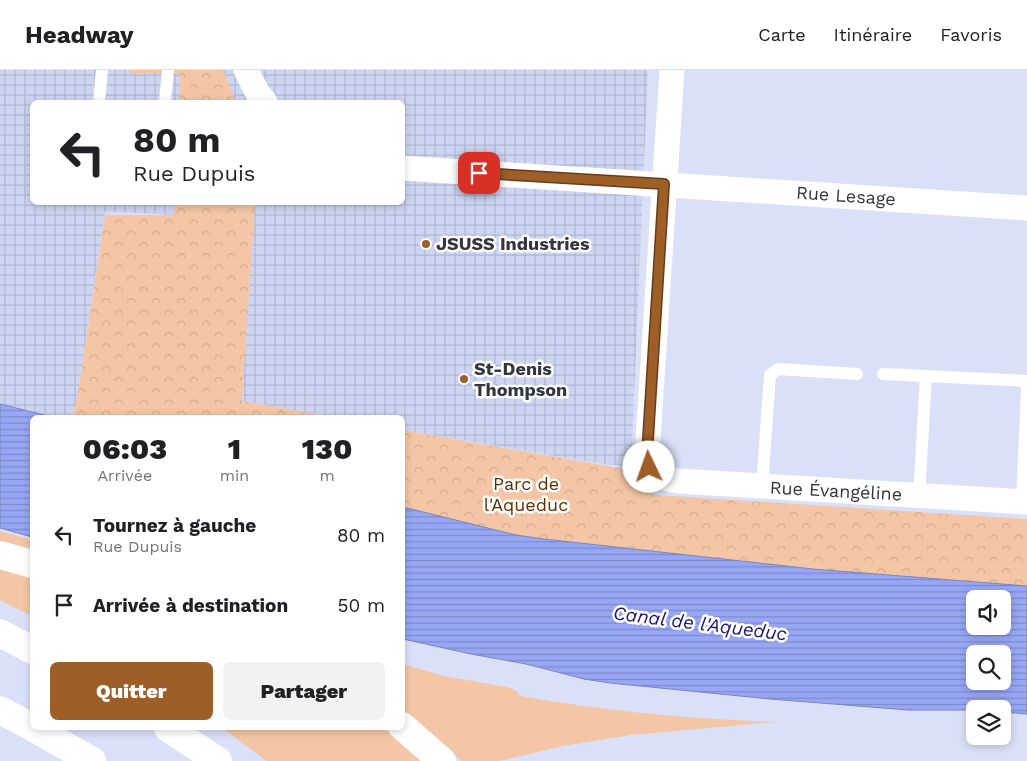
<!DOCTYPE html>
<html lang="fr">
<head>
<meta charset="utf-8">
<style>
	:root { --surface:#fff; --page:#f2f2f2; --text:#202124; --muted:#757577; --line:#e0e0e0; --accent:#9e5e28 }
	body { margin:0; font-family:"Work Sans",sans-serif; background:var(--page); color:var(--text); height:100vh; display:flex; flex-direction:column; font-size:19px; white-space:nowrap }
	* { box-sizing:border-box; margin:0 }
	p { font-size:16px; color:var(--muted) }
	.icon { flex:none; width:28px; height:28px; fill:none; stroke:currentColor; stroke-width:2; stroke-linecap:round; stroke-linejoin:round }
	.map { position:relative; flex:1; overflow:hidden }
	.sheet { position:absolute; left:30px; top:345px; width:375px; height:315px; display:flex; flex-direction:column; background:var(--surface); border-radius:8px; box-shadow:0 2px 8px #0003 }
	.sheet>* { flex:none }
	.hud { position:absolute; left:30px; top:30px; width:375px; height:105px; border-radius:8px; box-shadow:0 2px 8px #0003; background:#fff; color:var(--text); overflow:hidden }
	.buttons { position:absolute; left:966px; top:520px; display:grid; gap:10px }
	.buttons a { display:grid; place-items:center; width:45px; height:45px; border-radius:8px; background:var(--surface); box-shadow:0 2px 8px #0003; font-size:25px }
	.pin { position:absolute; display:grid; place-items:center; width:42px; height:42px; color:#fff; margin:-21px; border-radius:10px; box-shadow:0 2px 8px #0006 }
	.me { position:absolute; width:55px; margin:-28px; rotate:357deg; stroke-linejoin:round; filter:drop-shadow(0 0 4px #0008) }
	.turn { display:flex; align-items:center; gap:18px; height:105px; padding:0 20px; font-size:22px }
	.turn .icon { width:65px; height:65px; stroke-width:2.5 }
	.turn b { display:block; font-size:35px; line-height:42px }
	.eta { display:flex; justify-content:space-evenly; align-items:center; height:85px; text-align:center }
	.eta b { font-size:30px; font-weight:800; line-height:35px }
	.button { display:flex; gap:10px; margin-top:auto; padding:10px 20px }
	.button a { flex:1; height:58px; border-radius:8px; background:var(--accent); color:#fff; font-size:20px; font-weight:800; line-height:58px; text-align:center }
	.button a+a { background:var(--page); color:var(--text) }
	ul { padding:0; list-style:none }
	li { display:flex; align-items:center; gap:15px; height:70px; padding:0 20px }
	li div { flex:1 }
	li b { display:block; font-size:19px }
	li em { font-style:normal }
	header { display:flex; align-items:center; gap:30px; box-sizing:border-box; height:70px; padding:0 25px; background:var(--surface); border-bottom:1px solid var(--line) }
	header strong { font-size:24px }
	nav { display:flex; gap:28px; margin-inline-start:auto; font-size:18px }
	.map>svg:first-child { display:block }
	.industrial { fill:url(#industrial-grid) }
	.grass { fill:#f4c6a5 }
	.park { fill:url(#park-crowns) }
	.water { fill:url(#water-rules); stroke:#7985be; fill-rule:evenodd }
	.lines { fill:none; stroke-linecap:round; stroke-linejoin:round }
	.service { stroke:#fff; stroke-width:12 }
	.minor { stroke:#fff; stroke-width:25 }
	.motorway { stroke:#fff; stroke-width:28 }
	.route-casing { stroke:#673d1a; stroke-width:12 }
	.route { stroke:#9e5e28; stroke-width:9 }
	.poi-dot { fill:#9e5e28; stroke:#fff; stroke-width:2 }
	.labels { text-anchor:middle; stroke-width:5; stroke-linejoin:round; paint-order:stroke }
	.street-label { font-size:18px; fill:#33353f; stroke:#fff }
	.poi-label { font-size:18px; font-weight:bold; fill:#33353f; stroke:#fff; text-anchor:start }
	.park-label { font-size:18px; fill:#5f3102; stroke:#fff }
	.water-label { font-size:19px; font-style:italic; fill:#1b176f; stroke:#fff }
</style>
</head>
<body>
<header>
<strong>Headway</strong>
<nav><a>Carte</a><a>Itinéraire</a><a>Favoris</a></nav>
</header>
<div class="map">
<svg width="1027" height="691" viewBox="0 0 1027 691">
	<defs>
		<pattern id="industrial-grid" width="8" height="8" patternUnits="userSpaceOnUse" patternTransform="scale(1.25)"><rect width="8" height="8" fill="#cdd5f3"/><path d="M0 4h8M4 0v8" fill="none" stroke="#b0b7d1"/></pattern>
		<pattern id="park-crowns" width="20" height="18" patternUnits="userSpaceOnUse" patternTransform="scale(1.25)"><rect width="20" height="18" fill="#f4c6a5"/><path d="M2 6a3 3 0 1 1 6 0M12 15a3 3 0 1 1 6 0" fill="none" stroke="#d2ab8f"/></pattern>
		<pattern id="water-rules" width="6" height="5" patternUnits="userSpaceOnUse" patternTransform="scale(1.25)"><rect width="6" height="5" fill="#97a7f5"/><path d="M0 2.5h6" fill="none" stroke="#7c89c8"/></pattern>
	</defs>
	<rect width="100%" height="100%" fill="#dae0f8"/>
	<g class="industrial">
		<polygon points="0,0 130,0 130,3 180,3 179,32 32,32 32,132 175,133 175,145 105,141 77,329 72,347 52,347 0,334"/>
		<polygon points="223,0 648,0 631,396 602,394 403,360 402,348 334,347 242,331 255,133 402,132 402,32 236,32"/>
	</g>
	<g class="grass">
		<polygon points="0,461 32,470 32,480 0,471"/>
		<polygon points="0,499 32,508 32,546 0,530"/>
		<path d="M402,594l42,12 67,12 7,4 2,4c85,15 170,23 256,26l-145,13 -68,11 -64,15h-37l-59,-50z"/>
		<polygon points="222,658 384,658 424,691 267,691"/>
	</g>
	<g class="park">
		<polygon points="130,0 223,0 236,32 179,32 180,3 130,3"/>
		<polygon points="175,133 255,133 242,331 334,347 72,347 77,329 105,145 174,145"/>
		<path d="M402,360l228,40c5,15 12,20 26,25l371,24v67l-214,-17 -269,-30 -28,-4 -113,-28z"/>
	</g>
	<g class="water">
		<polygon points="0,334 52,347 32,348 32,467 0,458"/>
		<path d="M403,437l113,28 28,4 269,30 214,17v128l-24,-2 -1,-3h-27v1h-67l-138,-11 -160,-16 -26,-4 -58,-15 -55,-10 -68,-15zM975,529h27v27h-27zM975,584h27v27h-27z"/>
	</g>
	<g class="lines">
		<g class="service">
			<polyline points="99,32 102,0"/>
			<polyline points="165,32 168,0"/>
			<polyline points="883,304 926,306 919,426"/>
			<polyline points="926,306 1027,311"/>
			<polyline points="762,416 770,305 778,299 857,304"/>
			<polyline points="1022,432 1027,317"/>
		</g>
		<g class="minor">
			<polyline points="246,0 257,22 265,32"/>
			<path d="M672,0l-25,385c2,21 13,23 32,26l348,21"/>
			<polyline points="402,98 1027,138"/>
		</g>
		<g class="motorway">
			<polyline points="0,485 32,494"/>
			<polyline points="0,563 32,580"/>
			<polyline points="0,640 32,657"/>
			<polyline points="402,656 442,691"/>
			<polyline points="34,658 92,691"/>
			<polyline points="168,658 218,691"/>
		</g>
	</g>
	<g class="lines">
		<g class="route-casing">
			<polyline id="route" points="479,103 664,114 647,385 649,397"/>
		</g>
		<use href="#route" class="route"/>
	</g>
	<g class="poi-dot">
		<circle cx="426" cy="174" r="5"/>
		<circle cx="464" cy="309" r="5"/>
	</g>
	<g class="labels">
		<g class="street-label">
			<text transform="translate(846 126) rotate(4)" y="6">Rue Lesage</text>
			<text transform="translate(836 421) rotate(3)" y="6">Rue Évangéline</text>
		</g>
		<g class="poi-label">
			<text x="436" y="180">JSUSS Industries</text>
			<text x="474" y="305">St-Denis<tspan x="474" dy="21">Thompson</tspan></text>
		</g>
		<g class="park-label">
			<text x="526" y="420">Parc de<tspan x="526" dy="21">l'Aqueduc</tspan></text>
		</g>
		<g class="water-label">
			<text transform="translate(700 553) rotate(7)" y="7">Canal de l'Aqueduc</text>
		</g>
	</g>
</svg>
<div class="buttons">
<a><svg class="icon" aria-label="sound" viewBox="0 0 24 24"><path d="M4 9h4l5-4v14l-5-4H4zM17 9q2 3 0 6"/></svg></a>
<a><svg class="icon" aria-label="search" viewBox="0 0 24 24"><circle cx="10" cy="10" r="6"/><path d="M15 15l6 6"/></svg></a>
<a><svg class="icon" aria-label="layers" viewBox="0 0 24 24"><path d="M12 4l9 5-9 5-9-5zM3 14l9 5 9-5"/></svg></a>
</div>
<div class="pin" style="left:479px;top:103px;background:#d93025"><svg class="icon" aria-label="arrive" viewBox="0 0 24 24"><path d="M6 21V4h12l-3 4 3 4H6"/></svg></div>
<svg class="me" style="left:649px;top:397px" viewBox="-20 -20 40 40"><circle r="19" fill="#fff"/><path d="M0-13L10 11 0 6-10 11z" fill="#9e5e28"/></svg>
<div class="hud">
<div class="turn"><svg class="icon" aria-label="left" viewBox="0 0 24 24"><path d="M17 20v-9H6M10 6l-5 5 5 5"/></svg><div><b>80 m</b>Rue Dupuis</div></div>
</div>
<section class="sheet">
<div class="eta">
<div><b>06:03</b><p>Arrivée</p></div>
<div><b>1</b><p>min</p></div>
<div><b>130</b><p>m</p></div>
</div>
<ul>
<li><svg class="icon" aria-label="left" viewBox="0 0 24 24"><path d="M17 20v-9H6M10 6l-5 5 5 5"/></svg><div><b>Tournez à gauche</b><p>Rue Dupuis</p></div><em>80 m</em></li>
<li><svg class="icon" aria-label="arrive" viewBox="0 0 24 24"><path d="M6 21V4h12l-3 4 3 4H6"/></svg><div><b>Arrivée à destination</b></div><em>50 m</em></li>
</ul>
<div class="button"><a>Quitter</a><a>Partager</a></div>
</section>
</div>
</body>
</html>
